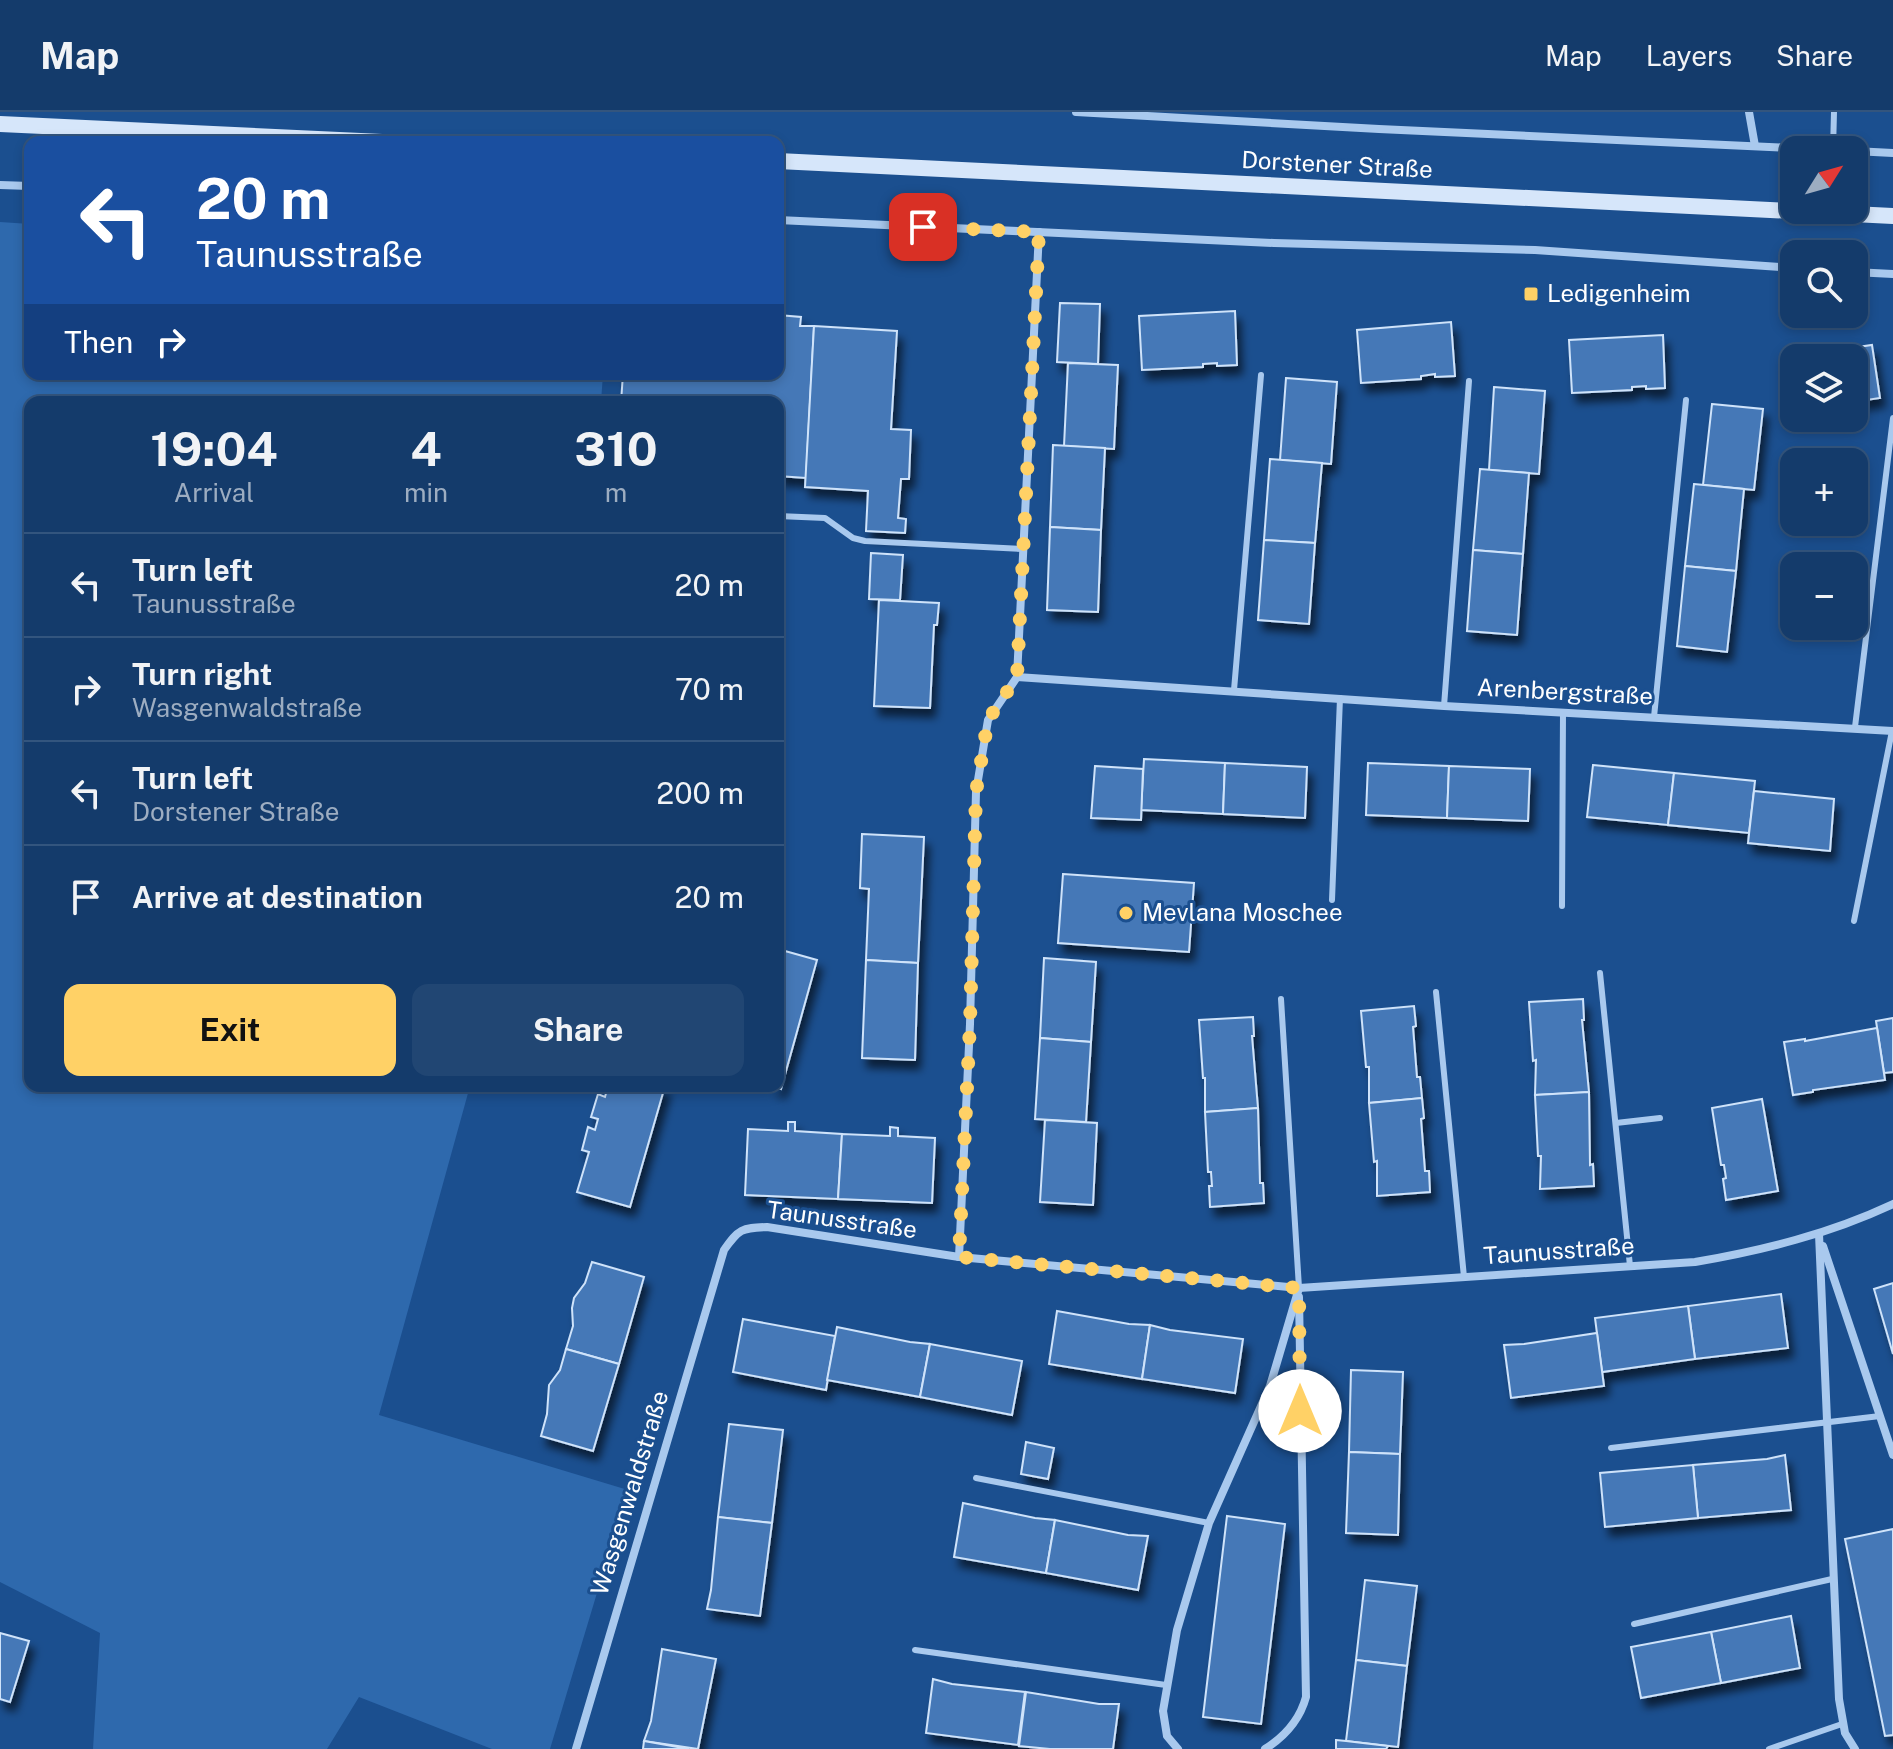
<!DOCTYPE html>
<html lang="en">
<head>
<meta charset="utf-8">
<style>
	:root { --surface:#143b6b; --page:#214673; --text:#f1f3f6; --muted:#9dadc1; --line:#33557e; --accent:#ffd166 }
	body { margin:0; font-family:"Public Sans",sans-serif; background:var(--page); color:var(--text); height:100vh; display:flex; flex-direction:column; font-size:30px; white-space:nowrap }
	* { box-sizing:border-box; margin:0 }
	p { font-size:26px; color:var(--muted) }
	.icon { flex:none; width:44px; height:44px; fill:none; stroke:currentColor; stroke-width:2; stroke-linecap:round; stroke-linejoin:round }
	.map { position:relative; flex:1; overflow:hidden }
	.panel { position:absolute; left:24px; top:284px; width:760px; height:696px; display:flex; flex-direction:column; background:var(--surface); border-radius:16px; box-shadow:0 4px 12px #0003,0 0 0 2px var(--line) }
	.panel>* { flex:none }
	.banner { position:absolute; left:24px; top:24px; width:760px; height:244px; border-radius:16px; box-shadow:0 4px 12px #0003,0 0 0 2px var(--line); background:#1a4fa0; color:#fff; overflow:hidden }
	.needle { width:52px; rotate:53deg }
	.fabs { position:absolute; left:1780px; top:24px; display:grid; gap:16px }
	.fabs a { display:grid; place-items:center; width:88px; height:88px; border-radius:16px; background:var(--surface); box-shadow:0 4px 12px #0003,0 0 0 2px var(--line); font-size:40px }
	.pin { position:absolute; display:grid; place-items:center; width:68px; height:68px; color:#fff; margin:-34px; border-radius:16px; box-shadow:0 4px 12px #0006 }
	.me { position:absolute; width:88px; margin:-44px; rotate:0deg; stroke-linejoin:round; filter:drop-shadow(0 0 6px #0008) }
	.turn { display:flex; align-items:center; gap:28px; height:168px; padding:0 40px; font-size:36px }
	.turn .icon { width:104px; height:104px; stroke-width:2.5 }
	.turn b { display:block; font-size:56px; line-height:68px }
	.then { display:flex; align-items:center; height:76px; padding:0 40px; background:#0003; gap:16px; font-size:30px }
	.eta { display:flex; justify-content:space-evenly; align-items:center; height:136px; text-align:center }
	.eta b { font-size:48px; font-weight:700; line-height:56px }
	.button { display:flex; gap:16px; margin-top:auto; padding:16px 40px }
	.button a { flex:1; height:92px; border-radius:16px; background:var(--accent); color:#111; font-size:32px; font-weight:700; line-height:92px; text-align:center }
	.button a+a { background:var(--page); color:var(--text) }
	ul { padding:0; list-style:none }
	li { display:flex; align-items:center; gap:24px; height:104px; padding:0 40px; border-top:2px solid var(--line) }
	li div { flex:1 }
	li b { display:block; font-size:30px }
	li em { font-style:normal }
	header { display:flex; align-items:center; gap:48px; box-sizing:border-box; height:112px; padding:0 40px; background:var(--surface); border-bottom:2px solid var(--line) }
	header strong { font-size:38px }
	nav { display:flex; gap:44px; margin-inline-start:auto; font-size:28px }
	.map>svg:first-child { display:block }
	.green { fill:#2e69ad }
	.building { fill:#4478b7; stroke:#cfe3fa; stroke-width:2; filter:url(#shadow) }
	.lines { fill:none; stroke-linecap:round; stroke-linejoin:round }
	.lane { stroke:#a9c9ee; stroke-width:6 }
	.street { stroke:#a9c9ee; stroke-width:8 }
	.secondary { stroke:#d6e6fa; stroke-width:16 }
	.route { stroke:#ffd166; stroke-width:14; stroke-dasharray:0 25.2 }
	.poi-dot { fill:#ffd166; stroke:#1b4f8f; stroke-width:3 }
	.labels { text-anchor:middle; stroke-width:6; stroke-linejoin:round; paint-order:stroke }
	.street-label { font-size:24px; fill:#fff; stroke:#1b4f8f }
	.poi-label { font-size:24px; fill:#fff; stroke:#1b4f8f; text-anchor:start }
</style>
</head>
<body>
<header>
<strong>Map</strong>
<nav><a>Map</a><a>Layers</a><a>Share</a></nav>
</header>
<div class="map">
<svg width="1893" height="1637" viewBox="0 0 1893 1637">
	<defs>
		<filter id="shadow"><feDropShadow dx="5" dy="9" stdDeviation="4" flood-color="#0009"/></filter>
	</defs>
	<rect width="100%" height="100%" fill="#1b4f8f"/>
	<polygon class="green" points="0,110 30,112 30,262 603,262 601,290 30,290 30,974 470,974 379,1303 628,1378 550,1637 492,1637 359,1585 327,1637 93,1637 100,1521 0,1470"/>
	<g class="building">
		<polygon points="1060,191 1100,192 1098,252 1057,250"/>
		<polygon points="1235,199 1237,253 1217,254 1217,251 1203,252 1203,255 1142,258 1139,204"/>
		<polygon points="778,203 801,205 800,214 814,214 806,366 778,364 778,290 621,290 623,262 778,262"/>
		<polygon points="1451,210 1455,264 1435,265 1435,262 1421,264 1421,267 1361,271 1357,218"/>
		<polygon points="814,214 897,219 891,317 911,318 909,367 901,367 898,406 906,407 905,421 866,419 868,379 805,375"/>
		<polygon points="1663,223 1665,276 1646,277 1646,274 1632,275 1632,278 1572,281 1569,228"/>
		<polygon points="1872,233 1880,286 1860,289 1859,286 1854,287 1854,246 1794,246 1794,298 1788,299 1781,246"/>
		<polygon points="1068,251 1118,253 1114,337 1064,334"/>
		<polygon points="1286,266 1337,270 1331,352 1280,348"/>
		<polygon points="1494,275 1545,279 1539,362 1489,358"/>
		<polygon points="1712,292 1763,297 1754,378 1703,373"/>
		<polygon points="1053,333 1105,336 1101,418 1050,415"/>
		<polygon points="1270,347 1322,351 1315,431 1264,428"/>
		<polygon points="1480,357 1529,361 1523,442 1473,438"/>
		<polygon points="1694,372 1744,377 1736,459 1685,454"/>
		<polygon points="1050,415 1101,418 1098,500 1047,498"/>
		<polygon points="1264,428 1315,431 1309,512 1258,508"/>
		<polygon points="1473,438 1523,442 1517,523 1467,519"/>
		<polygon points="871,441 903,443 900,488 869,487"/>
		<polygon points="1685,454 1736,459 1727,540 1677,534"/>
		<polygon points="879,488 939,491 937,513 934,513 930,596 874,594"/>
		<polygon points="1144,647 1225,651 1223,702 1141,698"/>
		<polygon points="1225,651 1307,655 1305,706 1223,702"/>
		<polygon points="1368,651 1449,654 1447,706 1366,703"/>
		<polygon points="1593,653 1674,661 1668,713 1587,705"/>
		<polygon points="1095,654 1143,657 1141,708 1091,706"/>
		<polygon points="1449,654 1530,657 1528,709 1447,706"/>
		<polygon points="1674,661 1755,669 1749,721 1668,713"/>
		<polygon points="1754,679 1834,687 1830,739 1748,731"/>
		<polygon points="862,722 924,725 918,851 866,848 869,777 860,776"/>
		<polygon points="1063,762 1194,771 1189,840 1058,831"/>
		<polygon points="785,839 817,848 781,977 770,974 778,974 778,862"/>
		<polygon points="1044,846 1096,850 1091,930 1040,926"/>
		<polygon points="866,848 918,851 915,948 862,946"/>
		<polygon points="1583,887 1584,908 1582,908 1589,980 1535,983 1536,948 1533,949 1529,890"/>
		<polygon points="1414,894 1416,914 1413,915 1417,965 1420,965 1422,986 1369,991 1369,955 1366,955 1361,899"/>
		<polygon points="1253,905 1254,924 1252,924 1258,996 1205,1000 1205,966 1203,966 1199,908"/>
		<polygon points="1893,906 1893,960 1884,961 1876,909"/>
		<polygon points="1877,916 1885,968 1813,978 1813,980 1793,983 1784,930 1805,927 1805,929"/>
		<polygon points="1040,926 1091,930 1086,1010 1035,1007"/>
		<polygon points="608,974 665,974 630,1095 577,1080 589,1040 582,1038 588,1015 595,1018 598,1007 591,1005 598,982 605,985"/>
		<polygon points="1589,980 1590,1053 1593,1052 1594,1074 1540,1077 1541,1044 1538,1044 1535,983"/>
		<polygon points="1422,986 1424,1006 1421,1007 1425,1059 1429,1059 1430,1080 1377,1084 1377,1049 1374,1050 1369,991"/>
		<polygon points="1762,987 1778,1079 1726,1088 1723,1067 1726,1066 1724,1053 1721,1053 1712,996"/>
		<polygon points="1258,996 1260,1071 1263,1071 1264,1091 1210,1095 1209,1074 1212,1074 1211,1060 1208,1060 1205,1000"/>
		<polygon points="1045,1008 1097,1011 1093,1093 1040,1090"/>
		<polygon points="788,1010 795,1010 795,1019 842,1022 838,1087 745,1083 748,1017 788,1019"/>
		<polygon points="890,1015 898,1016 898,1024 935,1026 932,1091 838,1087 842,1022 890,1024"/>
		<polygon points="592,1150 644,1165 619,1252 566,1237 573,1214 572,1196 574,1186 585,1171"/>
		<polygon points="1893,1171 1893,1242 1874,1177"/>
		<polygon points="1781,1182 1788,1236 1695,1247 1688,1194"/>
		<polygon points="1688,1194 1695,1247 1602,1260 1595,1206"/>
		<polygon points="1057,1199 1129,1212 1150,1213 1142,1267 1049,1252"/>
		<polygon points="743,1207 835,1224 826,1278 733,1260"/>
		<polygon points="1150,1213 1170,1218 1243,1227 1235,1281 1142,1267"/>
		<polygon points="837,1215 910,1230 930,1232 920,1285 827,1268"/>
		<polygon points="1597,1221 1604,1274 1511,1286 1504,1233 1524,1232"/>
		<polygon points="930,1232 1022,1249 1012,1303 920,1285"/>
		<polygon points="566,1237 619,1252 593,1339 541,1324 547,1302 549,1273 560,1258"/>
		<polygon points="1351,1258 1403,1260 1400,1342 1349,1340"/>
		<polygon points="729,1312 783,1318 772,1411 718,1405"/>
		<polygon points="1026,1330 1054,1336 1048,1367 1021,1362"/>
		<polygon points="1349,1340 1400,1342 1398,1423 1346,1421"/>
		<polygon points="1785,1343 1791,1398 1698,1406 1693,1353 1767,1347"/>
		<polygon points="1693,1353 1698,1406 1605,1415 1600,1361"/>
		<polygon points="963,1391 1035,1406 1055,1408 1046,1461 954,1445"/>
		<polygon points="1227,1404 1285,1412 1261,1612 1203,1605"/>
		<polygon points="718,1405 772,1411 760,1504 707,1497 711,1478"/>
		<polygon points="1055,1408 1128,1423 1148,1424 1138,1478 1046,1461"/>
		<polygon points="1893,1417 1893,1623 1885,1624 1845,1427"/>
		<polygon points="1365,1468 1417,1474 1407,1554 1356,1548"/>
		<polygon points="1791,1504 1800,1556 1721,1571 1711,1520"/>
		<polygon points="1711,1520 1721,1571 1641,1586 1631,1535"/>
		<polygon points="0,1521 29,1529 10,1590 0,1587"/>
		<polygon points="662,1537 716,1547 698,1637 644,1629 651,1609"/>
		<polygon points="1356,1548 1407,1554 1398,1635 1346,1629"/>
		<polygon points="933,1567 952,1572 1025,1580 1018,1633 926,1621"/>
		<polygon points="1026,1580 1099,1592 1119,1592 1113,1637 1050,1637 1019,1634"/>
		<polygon points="1336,1628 1346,1629 1388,1634 1386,1637 1336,1637"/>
		<polygon points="644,1629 689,1637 643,1637"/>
	</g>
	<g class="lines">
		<g class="lane">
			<polyline points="1833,38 1834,0"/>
			<polyline points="778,404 825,406 853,426 865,429 1023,437"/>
			<polyline points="1234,578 1261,263"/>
			<polyline points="1444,594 1469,269"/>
			<polyline points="1654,605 1686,288"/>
			<polyline points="1855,615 1893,306"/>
			<polyline points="1332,788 1340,586"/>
			<polyline points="1562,794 1563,600"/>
			<polyline points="1854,809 1892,619"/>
			<polyline points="1600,861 1630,1154"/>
			<polyline points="1436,880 1464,1165"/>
			<polyline points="1281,887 1299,1176"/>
			<polyline points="1616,1011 1660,1006"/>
			<polyline points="1611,1336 1880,1304"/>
			<polyline points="976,1366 1209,1411"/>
			<polyline points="1634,1512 1832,1467"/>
			<polyline points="915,1538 1166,1573"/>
			<polyline points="1769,1637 1842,1612"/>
		</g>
		<g class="street">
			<polyline points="1076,0 1379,17 1835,38"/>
			<polyline points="1749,0 1755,34"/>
			<polyline points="1854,39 1893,41"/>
			<polyline points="0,73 30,74"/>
			<polyline points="778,108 1274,131 1535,138 1794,156"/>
			<polyline points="1854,160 1893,162"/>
			<polyline points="1017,565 1444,594 1893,619"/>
			<polyline points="1819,1122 1839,1587 1845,1621 1855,1637"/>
			<polyline points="1823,1134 1893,1343"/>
			<polyline points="959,1145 970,912 976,680 988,608 1017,565 1039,120"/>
			<path d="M576,1637l148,-499c15,-21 17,-22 43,-23l192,30 340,31 396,-26c69,-12 134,-28 198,-58"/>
			<polyline points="1178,1637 1167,1624 1163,1599 1177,1518 1209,1411 1270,1274 1299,1176"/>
			<path d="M1265,1637c19,-12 35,-30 41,-52l-7,-400"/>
		</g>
		<g class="secondary">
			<polyline points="0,12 382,30"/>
			<polyline points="778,49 1893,104"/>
		</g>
	</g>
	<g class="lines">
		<polyline class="route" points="923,115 1039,120 1017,565 988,608 976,680 970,912 959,1145 1299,1176 1300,1299"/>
	</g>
	<g class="poi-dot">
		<rect x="1523" y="174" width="16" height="16" rx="4"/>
		<circle cx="1126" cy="801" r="8"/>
	</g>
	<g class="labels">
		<g class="street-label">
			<text transform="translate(1337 53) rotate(3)" y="8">Dorstener Straße</text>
			<text transform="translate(1565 580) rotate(3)" y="8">Arenbergstraße</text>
			<text transform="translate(842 1108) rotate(8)" y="8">Taunusstraße</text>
			<text transform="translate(1559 1139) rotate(-4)" y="8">Taunusstraße</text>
			<text transform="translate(630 1381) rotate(-73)" y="8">Wasgenwaldstraße</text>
		</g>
		<g class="poi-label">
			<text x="1547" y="190">Ledigenheim</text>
			<text x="1142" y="809">Mevlana Moschee</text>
		</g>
	</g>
</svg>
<div class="fabs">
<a><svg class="needle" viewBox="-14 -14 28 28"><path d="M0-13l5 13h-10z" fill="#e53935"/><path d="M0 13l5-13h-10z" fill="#9dadc1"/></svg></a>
<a><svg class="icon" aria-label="search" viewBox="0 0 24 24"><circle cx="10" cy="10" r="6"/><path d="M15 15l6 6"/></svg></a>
<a><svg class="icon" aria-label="layers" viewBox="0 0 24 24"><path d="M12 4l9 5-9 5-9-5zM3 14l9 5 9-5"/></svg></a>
<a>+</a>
<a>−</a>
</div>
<div class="pin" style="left:923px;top:115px;background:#d93025"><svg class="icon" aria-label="arrive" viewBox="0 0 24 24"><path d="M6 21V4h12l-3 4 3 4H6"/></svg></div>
<svg class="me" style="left:1300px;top:1299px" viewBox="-20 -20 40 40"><circle r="19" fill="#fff"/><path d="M0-13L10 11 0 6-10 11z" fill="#ffd166"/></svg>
<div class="banner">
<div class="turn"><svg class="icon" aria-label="left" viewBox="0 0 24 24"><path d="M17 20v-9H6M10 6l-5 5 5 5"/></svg><div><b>20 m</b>Taunusstraße</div></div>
<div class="then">Then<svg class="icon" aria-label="right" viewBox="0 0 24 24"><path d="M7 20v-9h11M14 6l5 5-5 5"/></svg></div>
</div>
<section class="panel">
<div class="eta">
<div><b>19:04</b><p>Arrival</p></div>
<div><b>4</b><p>min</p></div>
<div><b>310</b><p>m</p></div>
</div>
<ul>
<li><svg class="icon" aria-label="left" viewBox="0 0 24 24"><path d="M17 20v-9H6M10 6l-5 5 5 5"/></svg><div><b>Turn left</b><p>Taunusstraße</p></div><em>20 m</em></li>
<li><svg class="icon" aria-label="right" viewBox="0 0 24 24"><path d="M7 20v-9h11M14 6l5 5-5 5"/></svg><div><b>Turn right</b><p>Wasgenwaldstraße</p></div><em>70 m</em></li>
<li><svg class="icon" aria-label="left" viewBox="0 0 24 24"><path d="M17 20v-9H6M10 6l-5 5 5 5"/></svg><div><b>Turn left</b><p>Dorstener Straße</p></div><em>200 m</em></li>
<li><svg class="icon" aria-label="arrive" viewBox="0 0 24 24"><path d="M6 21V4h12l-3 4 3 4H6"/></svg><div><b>Arrive at destination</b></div><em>20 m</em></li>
</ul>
<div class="button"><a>Exit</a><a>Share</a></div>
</section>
</div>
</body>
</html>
